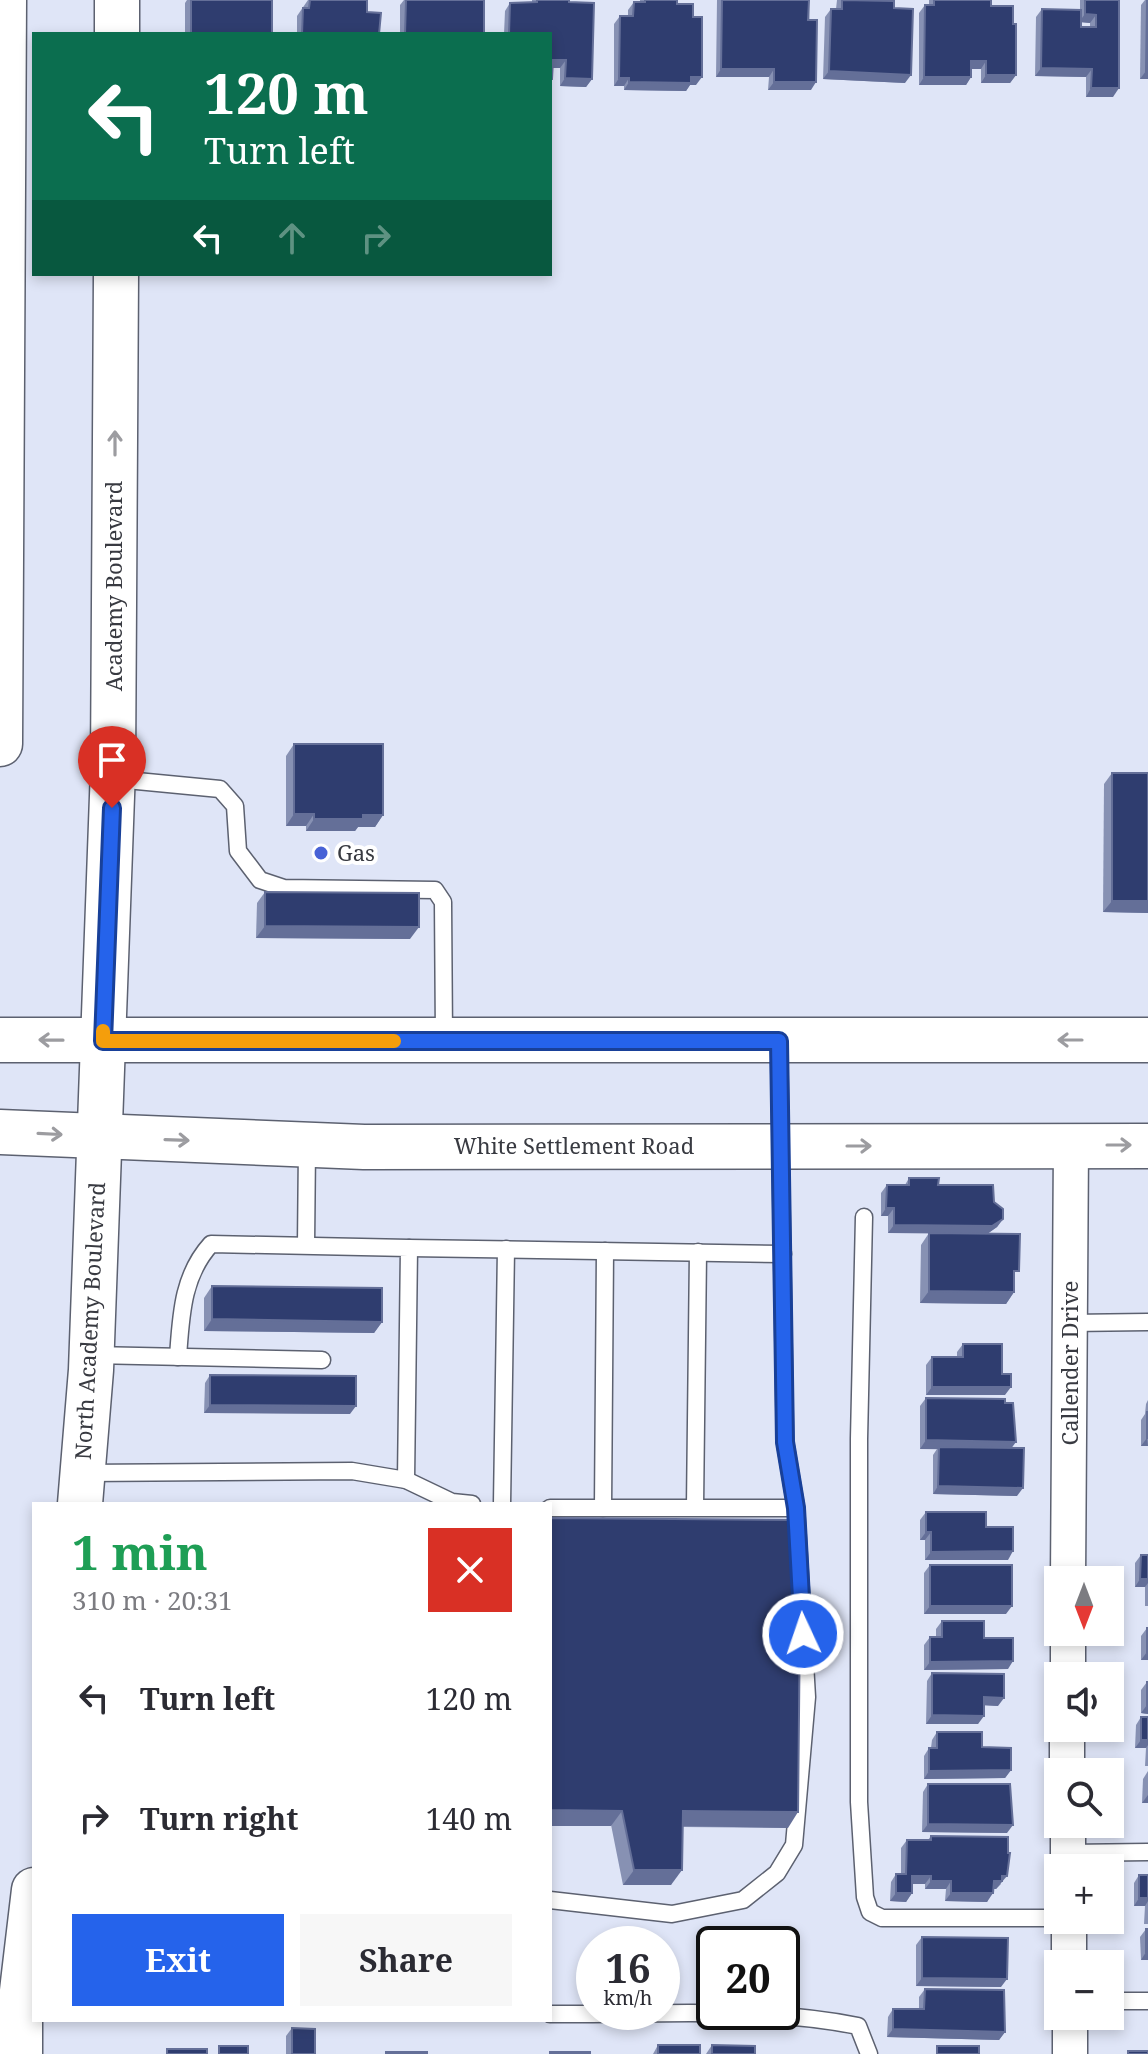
<!DOCTYPE html>
<html lang="en">
<head>
<meta charset="utf-8">
<style>
	:root { --surface:#fff; --page:#f7f7f7; --text:#2b2b33; --muted:#7c7c81; --accent:#2563eb }
	body { margin:0; font-family:"Noto Serif",serif; background:var(--page); color:var(--text); height:100vh; display:flex; flex-direction:column; font-size:30px; white-space:nowrap }
	* { box-sizing:border-box; margin:0 }
	p { font-size:26px; color:var(--muted) }
	.icon { flex:none; width:44px; height:44px; fill:none; stroke:currentColor; stroke-width:2; stroke-linecap:round; stroke-linejoin:round }
	.map { position:relative; flex:1; overflow:hidden }
	.sheet { position:absolute; left:32px; top:1502px; width:520px; height:520px; display:flex; flex-direction:column; background:var(--surface); border-radius:0px; box-shadow:0 4px 12px #0003 }
	.sheet>* { flex:none }
	.banner { position:absolute; left:32px; top:32px; width:520px; height:244px; border-radius:0px; box-shadow:0 4px 12px #0003; background:#0b6e4f; color:#fff; overflow:hidden }
	.needle { width:52px; rotate:180deg }
	.fabs { position:absolute; left:1044px; top:1566px; display:grid; gap:16px }
	.fabs a { display:grid; place-items:center; width:80px; height:80px; border-radius:0px; background:var(--surface); box-shadow:0 4px 12px #0003; font-size:40px }
	.speed { position:absolute; left:576px; top:1926px; display:flex; gap:16px; font-size:40px; font-weight:700; text-align:center }
	.speed>* { display:grid; place-content:center; width:104px; height:104px; border-radius:50%; background:var(--surface); box-shadow:0 4px 12px #0003; line-height:1 }
	.speed small { font-size:20px; font-weight:400 }
	.speed .limit { border:4px solid #111; border-radius:12px; background:#fff; color:#111 }
	.pin { position:absolute; display:grid; place-items:center; width:68px; height:68px; color:#fff; margin:-82px -34px; border-radius:50% 50% 50% 0; rotate:-45deg; box-shadow:0 0 8px #0007 }
	.pin .icon { rotate:45deg }
	.me { position:absolute; width:88px; margin:-44px; rotate:357deg; stroke-linejoin:round; filter:drop-shadow(0 0 6px #0008) }
	.turn { display:flex; align-items:center; gap:28px; height:168px; padding:0 40px; font-size:36px }
	.turn .icon { width:104px; height:104px; stroke-width:2.5 }
	.turn b { display:block; font-size:56px; line-height:68px }
	.lanes { display:flex; align-items:center; height:76px; padding:0 40px; background:#0003; justify-content:center; gap:40px; direction:ltr }
	.lanes .off { opacity:.35 }
	.round { display:grid; place-items:center; flex:none; width:84px; height:84px; border-radius:0px; background:var(--page) }
	.head { display:flex; align-items:center; justify-content:space-between; height:136px; padding:0 40px }
	h1 { font-size:48px; font-weight:700; line-height:60px; color:#1e9e55 }
	.button { display:flex; gap:16px; margin-top:auto; padding:16px 40px }
	.button a { flex:1; height:92px; border-radius:0px; background:var(--accent); color:#fff; font-size:32px; font-weight:700; line-height:92px; text-align:center }
	.button a+a { background:var(--page); color:var(--text) }
	ul { padding:0; list-style:none }
	li { display:flex; align-items:center; gap:24px; height:120px; padding:0 40px }
	li div { flex:1 }
	li b { display:block; font-size:30px }
	li em { font-style:normal }
	.map>svg:first-child { display:block }
	.lines { fill:none; stroke-linecap:round; stroke-linejoin:round }
	.lane-casing { stroke:#5c6170; stroke-width:19 }
	.street-casing { stroke:#5c6170; stroke-width:37 }
	.secondary-casing { stroke:#5c6170; stroke-width:47 }
	.primary-casing { stroke:#5c6170; stroke-width:47 }
	.lane { stroke:#fff; stroke-width:16 }
	.street { stroke:#fff; stroke-width:34 }
	.secondary { stroke:#fff; stroke-width:44 }
	.primary { stroke:#fff; stroke-width:44 }
	.wall { fill:#8791b3; fill-rule:evenodd }
	.shaded-wall { fill:#646f98 }
	.building { fill:#2f3d6f; stroke:#646f98; stroke-width:2 }
	.oneway { stroke:#9c9ca0 }
	.route-casing { stroke:#184099; stroke-width:20 }
	.route { stroke:#2563eb; stroke-width:14 }
	.slow { stroke:#f59e0b; stroke-width:14 }
	.poi-dot { fill:#4862d6; stroke:#fff; stroke-width:3 }
	.labels { text-anchor:middle; stroke-width:8; stroke-linejoin:round; paint-order:stroke }
	.street-label { font-size:22px; fill:#383a41; stroke:#fff }
	.poi-label { font-size:22px; fill:#383a41; stroke:#fff; text-anchor:start }
</style>
</head>
<body>
<div class="map">
<svg width="1148" height="2054" viewBox="0 0 1148 2054">
	<rect width="100%" height="100%" fill="#dfe5f7"/>
	<g class="lines">
		<g class="lane-casing">
			<g id="lane">
				<polyline points="116,779 220,789 235,806 238,851 260,880 284,888 435,890 443,902 444,1039"/>
				<polyline points="864,1217 859,1439 859,1802 865,1897 870,1912 882,1918 1058,1918"/>
				<polyline points="306,1245 307,1147"/>
				<polyline points="409,1248 783,1254"/>
				<polyline points="1070,1323 1148,1322"/>
				<polyline points="92,1355 322,1360"/>
				<path d="M178,1357c3,-41 4,-81 33,-113l198,4 -3,232"/>
				<polyline points="83,1473 352,1471 406,1480 452,1502 472,1504"/>
				<polyline points="502,1504 506,1249"/>
				<polyline points="695,1507 698,1252"/>
				<polyline points="550,1508 796,1508"/>
				<polyline points="603,1508 605,1251"/>
				<polyline points="1068,1853 1148,1852"/>
				<polyline points="550,1900 672,1914 743,1900 777,1873 794,1845 807,1697 796,1508 785,1442 779,1042"/>
				<polyline points="1110,2001 1148,2001"/>
				<path d="M550,2014c102,1 207,-8 308,12l11,28"/>
			</g>
		</g>
		<g class="street-casing">
			<g id="street">
				<polyline points="1068,1580 1071,1145"/>
				<polyline points="1068,1676 1068,1632"/>
				<polyline points="1067,1728 1067,1772"/>
				<polyline points="1068,1824 1068,1868"/>
				<polyline points="1069,1920 1069,1964"/>
				<polyline points="1070,2016 1070,2054"/>
			</g>
		</g>
		<g class="secondary-casing">
			<g id="secondary">
				<polyline points="117,34 117,0"/>
				<polyline points="0,744 4,0"/>
				<polyline points="80,1504 91,1370 113,769 116,274"/>
				<polyline points="20,2054 20,2008 34,1890"/>
			</g>
		</g>
		<g class="primary-casing">
			<g id="primary">
				<polyline points="0,1040 1148,1040"/>
				<polyline points="0,1132 364,1147 1148,1146"/>
			</g>
		</g>
		<use href="#lane" class="lane"/>
		<use href="#street" class="street"/>
		<use href="#secondary" class="secondary"/>
		<use href="#primary" class="primary"/>
	</g>
	<g class="wall">
		<polygon points="187,0 191,0 272,34 185,34 185,3"/>
		<polygon points="308,0 367,0 367,12 379,34 297,34 297,16"/>
		<polygon points="404,0 484,0 484,34 400,34 400,5"/>
		<polygon points="532,0 569,0 592,79 586,87 560,86 560,68 553,68 550,34 504,34 505,11 510,3 532,2"/>
		<polygon points="640,0 677,0 696,85 690,85 686,91 624,90 624,86 614,86 614,24 620,16 628,16 628,10 634,2 640,2"/>
		<polygon points="717,0 809,0 811,90 768,90 769,77 716,77"/>
		<polygon points="837,0 881,0 894,8 905,83 823,79 825,17 831,9 836,9"/>
		<polygon points="929,0 991,0 991,6 1013,24 1016,75 1010,83 981,83 981,69 971,69 971,77 966,85 919,85 919,13 925,5 929,5"/>
		<path d="M1080,0h39l-6,97h-27v-20l-51,-1 1,-59 6,-8 38,1zM1081,22l9,1v4h-9z"/>
		<polygon points="1145,0 1148,0 1148,79 1140,79 1141,5"/>
		<polygon points="294,744 383,815 375,827 358,827 355,831 306,831 306,826 286,826 286,756"/>
		<polygon points="1112,773 1148,773 1148,913 1103,912 1104,784"/>
		<polygon points="265,892 410,939 256,938 257,903"/>
		<polygon points="909,1178 938,1185 994,1202 1003,1219 997,1227 987,1234 1014,1278 1014,1292 1006,1304 920,1303 921,1245 929,1233 888,1233 888,1216 881,1216 881,1193 887,1185 905,1185"/>
		<polygon points="212,1286 382,1322 374,1333 204,1331 204,1298"/>
		<polygon points="963,1344 1002,1374 1005,1395 926,1395 926,1365 932,1357 957,1357 957,1352"/>
		<polygon points="210,1375 350,1414 204,1413 205,1383"/>
		<polygon points="926,1398 1011,1448 1017,1496 933,1494 933,1455 937,1449 920,1449 920,1406"/>
		<polygon points="1148,1400 1148,1446 1141,1446 1141,1420 1145,1414 1146,1404"/>
		<polygon points="926,1512 986,1527 1008,1560 925,1560 925,1540 920,1540 920,1520"/>
		<polygon points="550,1518 788,1828 683,1827 671,1885 623,1885"/>
		<polygon points="1141,1555 1148,1555 1148,1606 1145,1606 1145,1587 1135,1587 1135,1563"/>
		<polygon points="930,1565 1006,1614 924,1614 924,1573"/>
		<polygon points="942,1621 984,1638 1008,1669 924,1670 924,1645 930,1637 936,1637 936,1629"/>
		<polygon points="1147,1628 1148,1628 1148,1660 1141,1660 1141,1636"/>
		<polygon points="932,1673 998,1706 984,1705 978,1724 926,1724 927,1681"/>
		<polygon points="1147,1682 1148,1682 1148,1714 1141,1713 1141,1690"/>
		<polygon points="1141,1717 1148,1717 1148,1766 1145,1766 1146,1748 1135,1748 1136,1725"/>
		<polygon points="937,1732 982,1747 1011,1770 1005,1778 924,1779 924,1756 929,1748 931,1748 932,1740"/>
		<polygon points="1148,1771 1148,1803 1142,1803 1143,1779"/>
		<polygon points="928,1784 1007,1833 922,1832 923,1792"/>
		<polygon points="931,1836 1001,1884 996,1889 993,1889 987,1902 945,1901 946,1889 925,1889 925,1884 912,1884 912,1893 906,1902 890,1901 891,1882 896,1874 901,1874 901,1848 907,1840 928,1840"/>
		<polygon points="1139,1875 1148,1875 1148,1924 1144,1924 1145,1906 1134,1906 1134,1883"/>
		<polygon points="1146,1929 1148,1960 1141,1960 1140,1937"/>
		<polygon points="922,1937 1001,1987 916,1986 916,1945"/>
		<polygon points="925,1989 1005,2032 999,2040 887,2037 888,2017 893,2009 919,2009 919,1997"/>
		<polygon points="292,2028 315,2054 286,2054 286,2036"/>
		<polygon points="658,2045 700,2054 653,2054"/>
		<polygon points="712,2045 755,2054 706,2054"/>
	</g>
	<g class="shaded-wall">
		<polygon points="1085,14 1096,15 1090,23 1079,22"/>
		<polygon points="553,60 566,60 560,68 550,68"/>
		<polygon points="971,61 986,61 981,69 965,69"/>
		<polygon points="1041,68 1092,69 1086,77 1035,76"/>
		<polygon points="721,69 774,69 769,77 716,77"/>
		<polygon points="829,71 911,75 905,83 823,79"/>
		<polygon points="1146,71 1148,71 1148,79 1140,79"/>
		<polygon points="986,75 1016,75 1010,83 981,83"/>
		<polygon points="691,77 702,77 696,85 690,85 686,91 624,90 629,82"/>
		<polygon points="924,77 971,77 966,85 919,85"/>
		<polygon points="565,78 592,79 586,87 560,86"/>
		<polygon points="619,78 629,78 624,86 614,86"/>
		<polygon points="774,82 816,82 811,90 768,90"/>
		<polygon points="1091,88 1119,88 1113,97 1086,97"/>
		<polygon points="294,814 314,814 306,826 286,826"/>
		<polygon points="363,815 383,815 375,827 358,827 355,831 306,831 314,819"/>
		<polygon points="1112,901 1148,901 1148,913 1103,912"/>
		<polygon points="265,926 419,927 410,939 256,938"/>
		<polygon points="886,1208 894,1208 888,1216 881,1216"/>
		<polygon points="1003,1219 997,1227 987,1234 888,1233 894,1225"/>
		<polygon points="929,1291 1014,1292 1006,1304 920,1303"/>
		<polygon points="212,1319 382,1322 374,1333 204,1331"/>
		<polygon points="932,1387 1011,1387 1005,1395 926,1395"/>
		<polygon points="210,1405 356,1406 350,1414 204,1413"/>
		<polygon points="1147,1438 1148,1446 1141,1446"/>
		<polygon points="926,1440 1016,1442 1010,1450 920,1449"/>
		<polygon points="938,1486 1023,1488 1017,1496 933,1494"/>
		<polygon points="926,1532 931,1532 925,1540 920,1540"/>
		<polygon points="1013,1551 1008,1560 925,1560 931,1552"/>
		<polygon points="1140,1579 1148,1579 1148,1583 1145,1587 1135,1587"/>
		<polygon points="930,1606 1012,1606 1006,1614 924,1614"/>
		<polygon points="1147,1652 1148,1652 1148,1660 1141,1660"/>
		<polygon points="1013,1661 1008,1669 924,1670 930,1662"/>
		<polygon points="984,1697 1004,1698 998,1706 979,1705"/>
		<polygon points="1147,1705 1148,1705 1148,1714 1141,1713"/>
		<polygon points="932,1715 984,1716 978,1724 926,1724"/>
		<polygon points="1141,1740 1148,1740 1148,1745 1146,1748 1135,1748"/>
		<polygon points="1011,1770 1005,1778 924,1779 929,1771"/>
		<polygon points="1148,1795 1148,1803 1142,1803"/>
		<polygon points="550,1810 622,1811 611,1826 550,1826"/>
		<polygon points="683,1811 798,1812 788,1828 672,1826"/>
		<polygon points="928,1824 1013,1825 1007,1833 922,1832"/>
		<polygon points="634,1870 682,1870 671,1885 623,1885"/>
		<polygon points="912,1876 931,1876 925,1884 906,1884"/>
		<polygon points="1002,1876 1007,1876 996,1889 988,1889 994,1881"/>
		<polygon points="931,1881 951,1881 946,1889 925,1889"/>
		<polygon points="896,1893 912,1893 906,1902 890,1901"/>
		<polygon points="951,1893 993,1893 987,1902 945,1901"/>
		<polygon points="1139,1898 1148,1898 1148,1901 1145,1906 1134,1906"/>
		<polygon points="1146,1952 1148,1952 1148,1960 1141,1960"/>
		<polygon points="922,1978 1007,1979 1001,1987 916,1986"/>
		<polygon points="893,2029 1005,2032 999,2040 887,2037"/>
	</g>
	<g class="building">
		<rect x="191" y="0" width="81" height="34"/>
		<polygon points="310,0 367,0 367,12 381,13 379,34 302,34 303,8 309,8"/>
		<polygon points="406,0 484,0 484,34 405,34"/>
		<polygon points="537,0 569,0 569,2 594,3 592,79 565,78 566,60 553,60 552,79 550,79 550,34 509,34 510,3 537,2"/>
		<polygon points="645,0 677,0 677,4 693,4 693,17 702,17 702,77 691,77 691,83 629,82 629,78 619,78 620,16 633,16 634,2 645,2"/>
		<polygon points="722,0 809,0 808,20 817,20 816,82 774,82 774,69 721,69"/>
		<polygon points="842,0 894,1 894,8 913,9 911,75 829,71 831,9 842,9"/>
		<polygon points="934,0 991,0 991,6 1013,6 1013,24 1016,24 1016,75 986,75 986,61 971,61 971,77 924,77 925,5 934,5"/>
		<polygon points="1085,0 1119,0 1119,88 1091,88 1092,69 1041,68 1042,9 1081,10 1081,27 1096,27 1096,15 1085,14"/>
		<polygon points="1147,0 1148,0 1148,71 1146,71"/>
		<polygon points="294,744 383,744 383,815 363,815 363,819 314,819 314,814 294,814"/>
		<rect x="1112" y="773" width="36" height="128"/>
		<polygon points="265,892 419,893 419,927 265,926"/>
		<polygon points="909,1178 939,1178 938,1185 993,1185 994,1202 1003,1209 1003,1219 992,1226 894,1225 894,1208 886,1208 887,1185 909,1185"/>
		<polygon points="929,1233 1020,1234 1019,1271 1014,1271 1014,1292 929,1291"/>
		<polygon points="212,1286 382,1288 382,1322 212,1319"/>
		<polygon points="963,1344 1002,1344 1002,1374 1011,1374 1011,1387 932,1387 932,1357 963,1357"/>
		<polygon points="210,1375 356,1376 356,1406 210,1405"/>
		<polygon points="926,1398 1005,1399 1005,1403 1013,1403 1016,1442 926,1440"/>
		<rect x="1147" y="1412" width="1" height="26"/>
		<polygon points="939,1447 1024,1448 1023,1488 938,1486"/>
		<polygon points="926,1512 986,1512 986,1527 1013,1527 1013,1551 931,1552 931,1532 926,1532"/>
		<polygon points="550,1518 801,1520 798,1812 683,1811 682,1870 634,1870 622,1811 550,1810"/>
		<polygon points="1141,1555 1148,1555 1148,1579 1140,1579"/>
		<rect x="930" y="1565" width="82" height="41"/>
		<polygon points="942,1621 984,1621 984,1638 1013,1638 1013,1661 930,1662 930,1637 942,1637"/>
		<rect x="1147" y="1628" width="1" height="24"/>
		<polygon points="932,1673 1004,1674 1004,1698 984,1697 984,1716 932,1715"/>
		<rect x="1147" y="1682" width="1" height="23"/>
		<rect x="1141" y="1717" width="7" height="23"/>
		<polygon points="937,1732 982,1732 982,1747 1011,1748 1011,1770 929,1771 929,1748 937,1748"/>
		<polygon points="928,1784 1010,1784 1013,1825 928,1824"/>
		<polygon points="931,1836 1008,1837 1008,1853 1010,1853 1007,1876 1002,1876 1002,1881 994,1881 993,1893 951,1893 951,1881 931,1881 931,1876 912,1876 912,1893 896,1893 896,1874 906,1874 907,1840 931,1840"/>
		<rect x="1139" y="1875" width="9" height="23"/>
		<rect x="1146" y="1929" width="2" height="23"/>
		<polygon points="922,1937 1008,1938 1007,1979 922,1978"/>
		<polygon points="925,1989 1004,1990 1005,2032 893,2029 893,2009 924,2009"/>
		<polygon points="292,2028 315,2029 315,2054 292,2054"/>
		<rect x="658" y="2045" width="42" height="9"/>
		<polygon points="712,2045 755,2046 755,2054 712,2054"/>
		<rect x="219" y="2046" width="29" height="8"/>
		<rect x="937" y="2046" width="42" height="8"/>
		<rect x="167" y="2049" width="40" height="5"/>
		<rect x="1128" y="2051" width="20" height="3"/>
		<rect x="386" y="2052" width="41" height="2"/>
		<rect x="550" y="2052" width="40" height="2"/>
	</g>
	<defs><path id="oneway-shaft" d="M-6 0H5M1.5-3L5.5 0L1.5 3" fill="none" stroke-width="1.6" stroke-linecap="round" stroke-linejoin="round" transform="scale(2)"/></defs>
	<g class="oneway">
		<use href="#oneway-shaft" transform="translate(115 443) rotate(-90)"/>
		<use href="#oneway-shaft" transform="translate(51 1040) rotate(-179)"/>
		<use href="#oneway-shaft" transform="translate(1070 1040) rotate(-180)"/>
		<use href="#oneway-shaft" transform="translate(50 1134) rotate(3)"/>
		<use href="#oneway-shaft" transform="translate(177 1140) rotate(2)"/>
		<use href="#oneway-shaft" transform="translate(1119 1145)"/>
		<use href="#oneway-shaft" transform="translate(859 1146)"/>
	</g>
	<g class="lines">
		<g class="route-casing">
			<polyline id="route" points="112,808 103,1041 779,1041 785,1442 796,1508 803,1634"/>
		</g>
		<use href="#route" class="route"/>
		<polyline class="slow" points="103,1031 103,1041 394,1041"/>
	</g>
	<circle class="poi-dot" cx="321" cy="853" r="8"/>
	<g class="labels">
		<g class="street-label">
			<text transform="translate(114 586) rotate(-90)" y="8">Academy Boulevard</text>
			<text x="574" y="1154">White Settlement Road</text>
			<text transform="translate(90 1321) rotate(-87)" y="8">North Academy Boulevard</text>
			<text transform="translate(1070 1363) rotate(-90)" y="8">Callender Drive</text>
		</g>
		<g class="poi-label">
			<text x="337" y="861">Gas</text>
		</g>
	</g>
</svg>
<div class="fabs">
<a><svg class="needle" viewBox="-14 -14 28 28"><path d="M0-13l5 13h-10z" fill="#e53935"/><path d="M0 13l5-13h-10z" fill="#7c7c81"/></svg></a>
<a><svg class="icon" aria-label="sound" viewBox="0 0 24 24"><path d="M4 9h4l5-4v14l-5-4H4zM17 9q2 3 0 6"/></svg></a>
<a><svg class="icon" aria-label="search" viewBox="0 0 24 24"><circle cx="10" cy="10" r="6"/><path d="M15 15l6 6"/></svg></a>
<a>+</a>
<a>−</a>
</div>
<div class="speed"><div>16<small>km/h</small></div><div class="limit">20</div></div>
<div class="pin" style="left:112px;top:808px;background:#d93025"><svg class="icon" aria-label="arrive" viewBox="0 0 24 24"><path d="M6 21V4h12l-3 4 3 4H6"/></svg></div>
<svg class="me" style="left:803px;top:1634px" viewBox="-20 -20 40 40"><circle r="17" fill="#2563eb" stroke="#fff" stroke-width="3"/><path d="M0-11L8 9 0 5-8 9z" fill="#fff"/></svg>
<div class="banner">
<div class="turn"><svg class="icon" aria-label="left" viewBox="0 0 24 24"><path d="M17 20v-9H6M10 6l-5 5 5 5"/></svg><div><b>120 m</b>Turn left</div></div>
<div class="lanes"><svg class="icon" aria-label="left" viewBox="0 0 24 24"><path d="M17 20v-9H6M10 6l-5 5 5 5"/></svg><svg class="icon off" aria-label="ahead" viewBox="0 0 24 24"><path d="M12 20V5M6 11l6-6 6 6"/></svg><svg class="icon off" aria-label="right" viewBox="0 0 24 24"><path d="M7 20v-9h11M14 6l5 5-5 5"/></svg></div>
</div>
<section class="sheet">
<div class="head"><div><h1>1 min</h1><p>310 m · 20:31</p></div><a class="round" style="background:#d93025;color:#fff"><svg class="icon" aria-label="close" viewBox="0 0 24 24"><path d="M6 6l12 12M18 6L6 18"/></svg></a></div>
<ul>
<li><svg class="icon" aria-label="left" viewBox="0 0 24 24"><path d="M17 20v-9H6M10 6l-5 5 5 5"/></svg><div><b>Turn left</b></div><em>120 m</em></li>
<li><svg class="icon" aria-label="right" viewBox="0 0 24 24"><path d="M7 20v-9h11M14 6l5 5-5 5"/></svg><div><b>Turn right</b></div><em>140 m</em></li>
</ul>
<div class="button"><a>Exit</a><a>Share</a></div>
</section>
</div>
</body>
</html>
